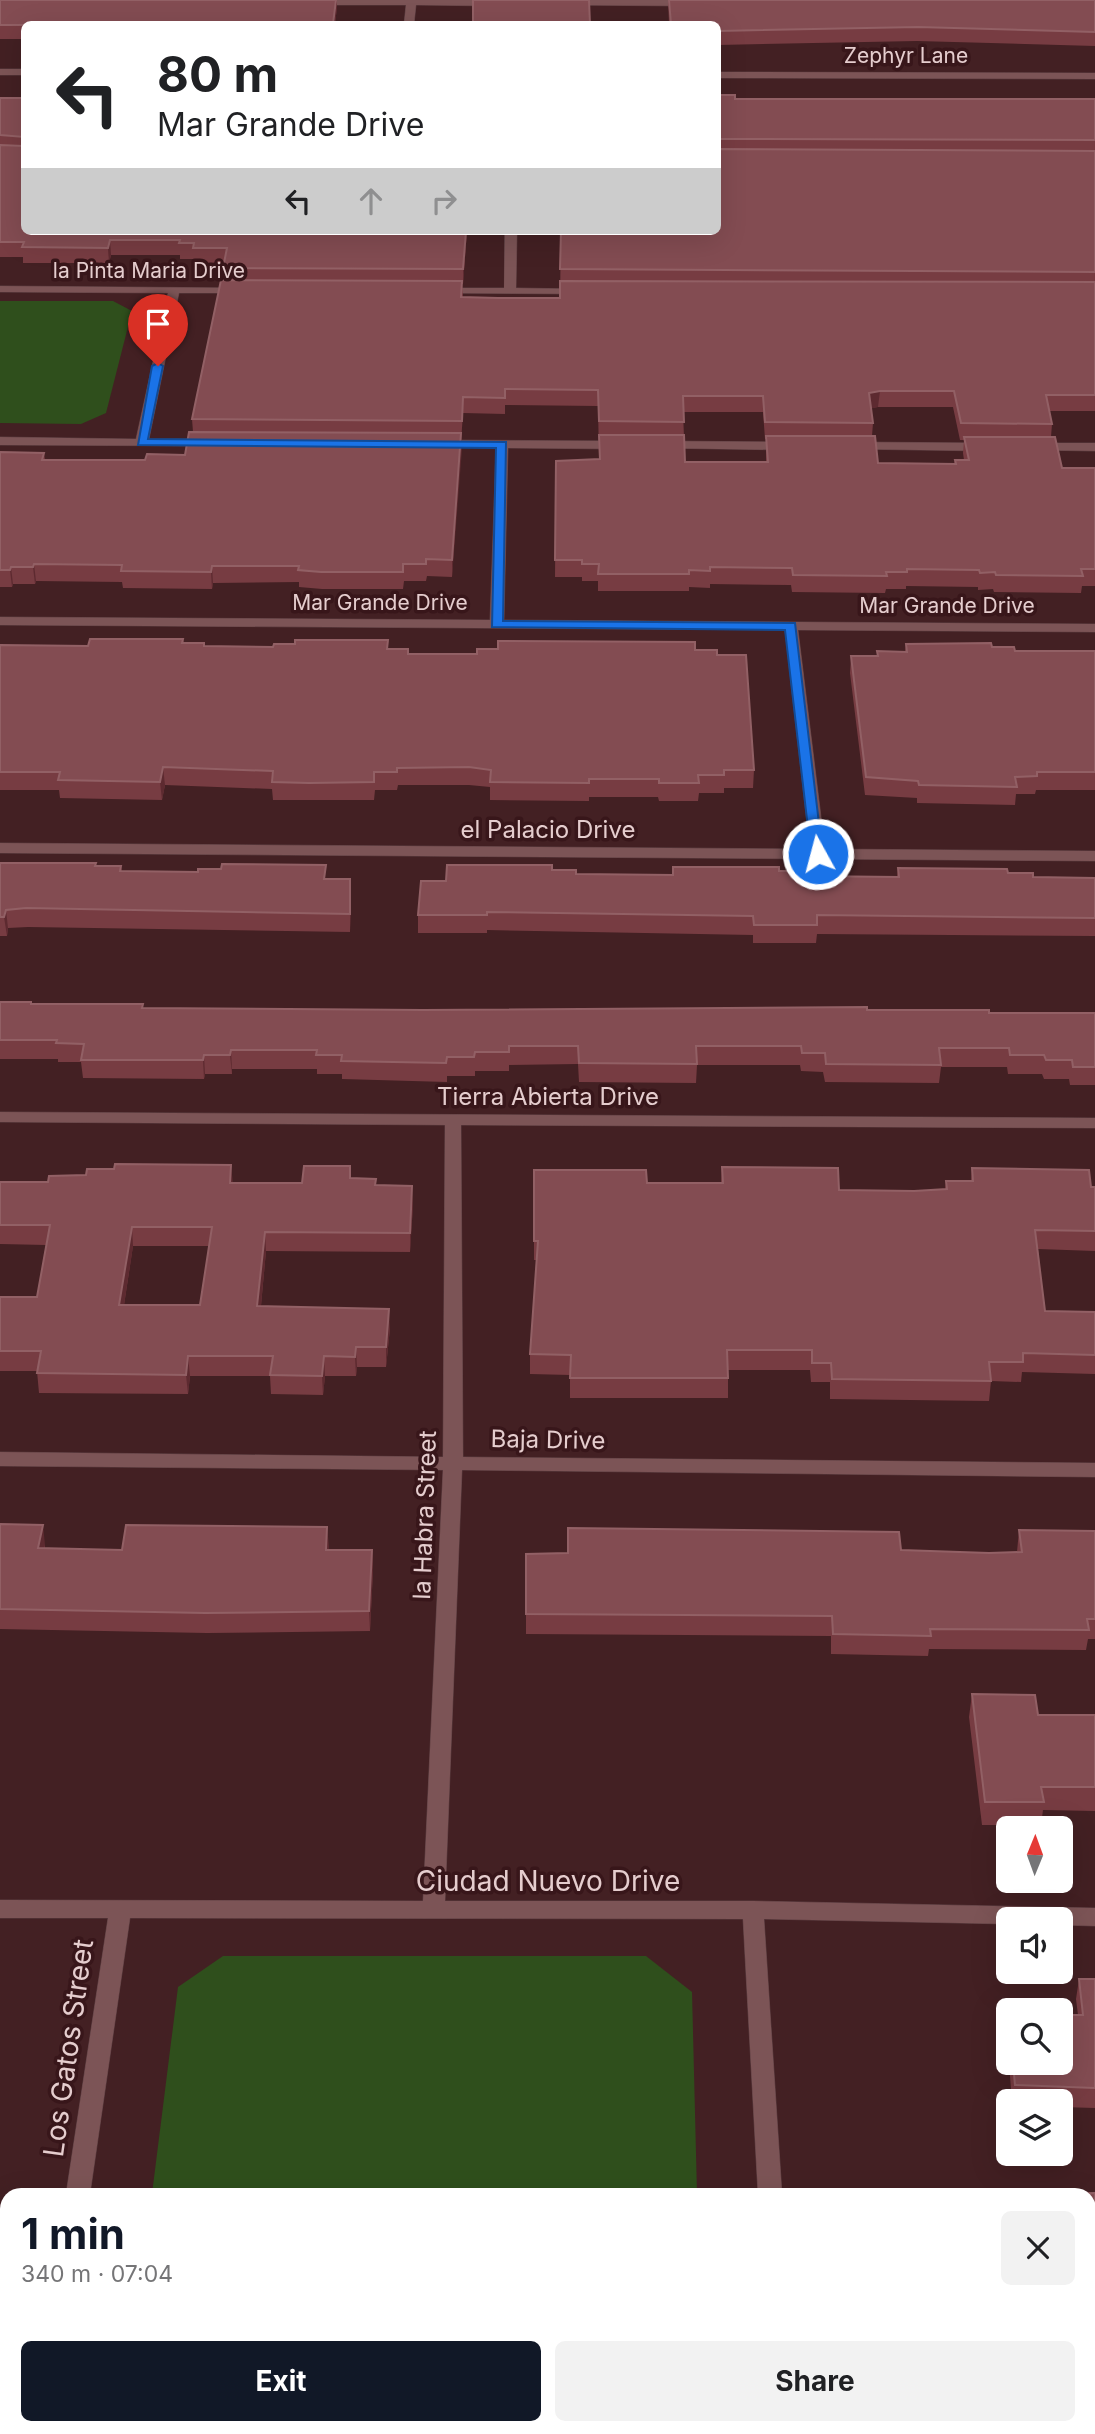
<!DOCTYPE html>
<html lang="en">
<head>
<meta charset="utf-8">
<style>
	:root { --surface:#fff; --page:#f2f2f2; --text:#202124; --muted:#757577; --accent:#111827 }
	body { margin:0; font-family:Inter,sans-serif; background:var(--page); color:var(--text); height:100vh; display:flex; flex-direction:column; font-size:26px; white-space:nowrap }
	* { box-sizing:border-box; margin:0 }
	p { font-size:23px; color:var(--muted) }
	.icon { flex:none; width:38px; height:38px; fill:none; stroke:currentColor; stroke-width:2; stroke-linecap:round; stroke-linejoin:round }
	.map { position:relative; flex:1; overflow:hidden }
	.details { position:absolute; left:0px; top:2188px; width:1096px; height:247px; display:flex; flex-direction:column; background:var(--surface); border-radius:21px 21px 0 0; box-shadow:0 7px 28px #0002 }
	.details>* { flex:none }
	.banner { position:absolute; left:21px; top:21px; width:700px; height:214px; border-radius:10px; box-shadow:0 7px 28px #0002; background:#fff; color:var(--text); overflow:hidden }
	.needle { width:46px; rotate:1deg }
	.fabs { position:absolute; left:996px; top:1816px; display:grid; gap:14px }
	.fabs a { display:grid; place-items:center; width:77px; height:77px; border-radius:10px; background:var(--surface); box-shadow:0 7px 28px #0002; font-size:35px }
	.pin { position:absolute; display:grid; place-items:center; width:60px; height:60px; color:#fff; margin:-72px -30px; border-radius:50% 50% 50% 0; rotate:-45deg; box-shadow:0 0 7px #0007 }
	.pin .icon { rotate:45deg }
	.me { position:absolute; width:77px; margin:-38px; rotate:353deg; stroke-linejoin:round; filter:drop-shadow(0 0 5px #0008) }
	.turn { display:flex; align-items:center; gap:24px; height:147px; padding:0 21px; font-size:32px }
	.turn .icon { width:91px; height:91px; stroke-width:2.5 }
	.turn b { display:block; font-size:49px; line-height:60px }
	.lanes { display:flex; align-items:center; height:66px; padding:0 21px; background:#0003; justify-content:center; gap:35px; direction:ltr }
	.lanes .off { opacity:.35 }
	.round { display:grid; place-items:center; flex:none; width:74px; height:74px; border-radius:10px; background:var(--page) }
	.head { display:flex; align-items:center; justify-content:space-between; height:119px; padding:0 21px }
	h1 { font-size:42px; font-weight:700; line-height:52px; color:var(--accent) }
	.button { display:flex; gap:14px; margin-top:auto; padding:14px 21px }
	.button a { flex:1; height:80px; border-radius:10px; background:var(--accent); color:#fff; font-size:28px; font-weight:700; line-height:80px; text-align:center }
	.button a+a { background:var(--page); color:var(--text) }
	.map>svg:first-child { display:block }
	.green { fill:#2f4f1c }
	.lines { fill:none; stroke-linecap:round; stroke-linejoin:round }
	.minor-casing { stroke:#5d3f42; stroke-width:1 }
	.minor { fill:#7c5456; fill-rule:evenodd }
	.wall { fill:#773c42; fill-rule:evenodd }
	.shaded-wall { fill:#5d2a30 }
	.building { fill:#834c52; stroke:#926065; stroke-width:2; fill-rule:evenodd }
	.route { fill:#1a73e8; stroke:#114b97; stroke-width:2 }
	.labels { text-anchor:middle; stroke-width:7; stroke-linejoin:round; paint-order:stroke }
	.far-street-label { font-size:21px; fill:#e5cdce; stroke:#38161a }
	.street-label { font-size:24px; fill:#e5cdce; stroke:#38161a }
	.near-street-label { font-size:28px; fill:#e5cdce; stroke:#38161a }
</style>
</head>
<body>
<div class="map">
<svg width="1095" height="2434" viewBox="0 0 1095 2434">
	<rect width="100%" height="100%" fill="#432023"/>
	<g class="green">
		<polygon points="0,301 113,301 132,311 106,413 81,424 0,423"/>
		<polygon points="223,1956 646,1956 692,1992 697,2194 152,2194 178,1987"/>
	</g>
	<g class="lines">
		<g class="minor-casing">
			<g id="minor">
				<polygon points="311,0 497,0 502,3 497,6 416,5 414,24 404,24 406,5 315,5 312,4"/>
				<polygon points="567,0 689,0 694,3 689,6 564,5 564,1"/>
				<rect x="0" y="69" width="24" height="6"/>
				<polygon points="718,72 1095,73 1095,79 718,78"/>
				<polygon points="505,231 517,231 516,288 581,289 585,290 585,294 437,293 437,289 441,288 504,288"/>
				<polygon points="0,286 245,288 247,290 241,293 179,293 149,439 210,439 216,443 214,446 0,445 0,437 136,439 168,293 0,292"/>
				<polygon points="437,440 623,441 629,445 623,449 508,448 504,620 1095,624 1095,632 798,630 825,849 1095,851 1095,861 0,853 0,843 810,849 785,630 0,625 0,617 490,620 496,448 433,447 431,444"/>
				<polygon points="661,441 787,442 793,446 787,450 657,448 657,442"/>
				<polygon points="854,442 987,443 993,447 987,451 850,449 848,446"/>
				<polygon points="1036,443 1095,443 1095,451 1032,450 1030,447"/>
				<polygon points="0,1112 1095,1118 1095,1128 461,1125 463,1457 1095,1463 1095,1477 462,1470 445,1901 753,1901 1095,1908 1095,1926 1060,1925 1060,1920 1008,1920 1008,1924 764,1919 782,2194 758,2194 743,1919 130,1918 90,2194 66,2194 108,1918 0,1918 0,1900 423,1901 443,1470 0,1466 0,1452 443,1457 445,1125 0,1122"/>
				<polygon points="30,2427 56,2427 55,2434 29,2434"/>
				<polygon points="771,2427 797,2427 798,2434 772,2434"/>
			</g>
		</g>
		<use href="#minor" class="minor"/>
	</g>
	<g class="wall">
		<polygon points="0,0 337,7 335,24 24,24 24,39 0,39"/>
		<polygon points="668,0 1095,0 1095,46 917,41 718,45 718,24 669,24"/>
		<path d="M718,95l17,4h360v312h-46l3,13 -1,13 11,31h33v118h-13l-1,7 -87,-1 -1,-3 -15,1v-3l-72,-1v3h-20l-1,4 -93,-1 -1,-7 -81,-1v4l-21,-1v4h-91v-10h-16v-4h-27l1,-116 43,-2 -1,-53 -93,-1v9l-42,-1 -11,164 -25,-1 -1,5h-22l-1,8h-81l-23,-2v-5l-86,1 -1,6 -89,-1 -1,-6 -86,-1 -1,3h-22l-1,3h-12v-135l44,1 1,7h100l40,-5 8,-23 -1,-13 32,-139v-16h-30v-5h-14v-4h-69l-2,8h-86v-6h-23v-159l467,133 -4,53h-1l1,13 97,1 1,-67zM878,407h75l7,33h4l-1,13 1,7h-9l-1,4 -76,-1 -6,-27 1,-13 -2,-15zM683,412h80l2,27h1v23h-81z"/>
		<polygon points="183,639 184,643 204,646 408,649 408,654 695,650 717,655 754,770 753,788 724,788 724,793 699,793 698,801 659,801 658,797 589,797 589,801 490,800 490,787 469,785 398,785 397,790 375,790 374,800 273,800 272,789 165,785 162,800 60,798 59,790 0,790 0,643 0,645 88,646"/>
		<polygon points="906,644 992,647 1015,651 1095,651 1095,790 1036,790 1035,794 1016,794 1015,805 917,803 917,798 865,795 850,673 851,656 877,656 877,651 905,651"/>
		<polygon points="0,863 121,866 122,871 327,879 351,898 350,932 28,927 8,928 7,936 0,936"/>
		<polygon points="673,867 779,871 804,876 897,877 898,868 1008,873 1033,877 1095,878 1095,936 817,934 816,943 753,943 753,935 487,930 487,933 418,933 418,915 446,881 552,870 576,874 672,875"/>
		<polygon points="0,1002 31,1002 31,1004 143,1004 143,1008 423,1010 867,1010 989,1013 1095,1013 1095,1085 1070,1085 1069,1079 1044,1079 1042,1074 1008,1074 1007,1067 941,1067 939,1083 825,1082 823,1072 801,1071 800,1065 697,1065 696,1083 579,1082 578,1064 509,1065 509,1071 475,1071 475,1076 447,1076 447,1082 342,1079 342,1074 317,1074 317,1069 232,1069 232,1074 205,1074 204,1079 83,1078 81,1062 58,1062 58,1059 0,1059"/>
		<polygon points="722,1167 839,1190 914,1191 945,1189 946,1181 971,1181 972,1168 1095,1187 1095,1251 1038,1249 1045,1311 1095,1312 1095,1374 1022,1372 1021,1382 991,1381 989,1401 830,1399 830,1382 811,1382 810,1370 728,1370 728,1398 570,1398 570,1375 530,1374 530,1354 537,1260 534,1260 534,1170 647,1183 721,1183"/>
		<path d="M351,1178l25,1v7l37,19 -3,47 -144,-1 -5,55 129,22 -4,39h-29l-1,9h-31l-2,19 -52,-1 -1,-18h-80l-2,18 -149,-1 -2,-22h-37v-74h37l9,-52 -46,-1v-62l302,1zM133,1246h76l-9,59h-76z"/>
		<polygon points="0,1524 45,1545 45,1548 122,1550 329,1546 328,1550 372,1550 373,1570 370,1631 207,1633 0,1629"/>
		<polygon points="1019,1530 1095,1531 1095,1639 1088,1639 1086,1650 929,1649 928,1656 831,1654 831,1636 526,1634 526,1554 901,1550 989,1553 1017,1552"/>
		<polygon points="972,1694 1038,1715 1095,1715 1095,1811 1043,1810 1041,1825 982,1825 969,1717"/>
		<polygon points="1079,1979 1095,1979 1095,2108 1060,2107 1060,2102 1012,2102 1009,2063 1060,2063 1078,2015 1076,1999"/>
		<polygon points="1008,2022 1008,2053 1006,2034"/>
		<polygon points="1095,2193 1095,2377 1088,2377 1088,2194"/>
	</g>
	<g class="shaded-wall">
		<polygon points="336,0 337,0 337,7 335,24 333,24"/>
		<polygon points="466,231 467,231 463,284 463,269"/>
		<polygon points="110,240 111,255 109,263 108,248"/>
		<polygon points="880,391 878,407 868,409 869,393"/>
		<polygon points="461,433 462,449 452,577 452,560"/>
		<polygon points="34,564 36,581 35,584 33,567"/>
		<polygon points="212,566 213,583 212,589 211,572"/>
		<polygon points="11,567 13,584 12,587 10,570"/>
		<polygon points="163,767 165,785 162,800 160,782"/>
		<polygon points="350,879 351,898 350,932"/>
		<polygon points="6,910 8,928 7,936 4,917"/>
		<polygon points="231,1050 232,1069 232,1074 230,1055"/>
		<polygon points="204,1055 205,1074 204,1079 203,1060"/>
		<polygon points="231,1165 233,1184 230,1183"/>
		<polygon points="412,1186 413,1205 410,1252 410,1233"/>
		<polygon points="132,1227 133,1246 121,1325 119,1305"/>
		<polygon points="265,1232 266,1251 259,1326 257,1306"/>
		<polygon points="389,1309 390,1328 386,1367 386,1347"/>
		<polygon points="356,1347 357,1367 356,1376 355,1357"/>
		<polygon points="188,1356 190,1376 188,1394 186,1375"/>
		<polygon points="324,1356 325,1376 323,1395 322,1376"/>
		<polygon points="43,1525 45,1545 40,1568 38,1548"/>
		<polygon points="327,1527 329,1546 327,1570 326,1550"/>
		<polygon points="372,1550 373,1570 370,1631 369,1611"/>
	</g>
	<g class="building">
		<polygon points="0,0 336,0 333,24 0,25"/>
		<polygon points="473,0 589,0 590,24 473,24"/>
		<polygon points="669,0 1095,0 1095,32 918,27 718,31 718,24 671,24"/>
		<polygon points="718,95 735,95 735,99 1095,99 1095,140 718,139 718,144"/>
		<polygon points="0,98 24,98 24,137 0,135"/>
		<polygon points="24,139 24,231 466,231 463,269 223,268 227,248 193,248 194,243 179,243 180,240 110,240 108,248 22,247 24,242 0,242 0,145 23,146"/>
		<polygon points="718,149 1095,151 1095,272 560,269 561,231 718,231"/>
		<polygon points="221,280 462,281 461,297 498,298 560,298 560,281 1095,282 1095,395 1046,395 1052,424 961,423 954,391 880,391 869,393 873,423 765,422 763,396 683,396 684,422 599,421 598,390 505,389 505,398 463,397 462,421 192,419"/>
		<polygon points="189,432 461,433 452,560 426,559 426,564 403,564 403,572 321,572 298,570 299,566 212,566 211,572 121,571 122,565 34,564 33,567 11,567 10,570 0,570 0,452 44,453 42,460 145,460 147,454 185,455"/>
		<polygon points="599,435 684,435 685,462 768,462 766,436 875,436 878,463 956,464 955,460 969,460 964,437 1055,437 1062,468 1095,468 1095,569 1081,569 1083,576 996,575 995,572 980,573 979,570 907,569 907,572 886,572 887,576 793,575 792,568 710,567 710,571 689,570 689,574 598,574 599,564 582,564 582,560 555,560 556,461 600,459"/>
		<polygon points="90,639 183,639 182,643 204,643 204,646 273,647 274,644 295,644 295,640 388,640 387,649 408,649 408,654 477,654 477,649 498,649 498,641 695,642 695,650 717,650 717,655 746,655 754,770 724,770 724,775 698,775 699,783 659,783 659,779 589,779 589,783 490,782 491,770 469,767 397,768 397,772 374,772 374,782 309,783 272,782 273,771 163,767 160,782 58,780 60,772 0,772 0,645 88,646"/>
		<polygon points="991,643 992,647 1014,647 1015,651 1095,651 1095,772 1037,772 1037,776 1015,777 1017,787 919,785 918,781 866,777 851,656 878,656 877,651 907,652 906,644"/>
		<polygon points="0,863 96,863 95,866 121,866 120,871 198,872 198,869 221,869 222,864 326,865 324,879 350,879 350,914 26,908 6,910 4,917 0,917"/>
		<polygon points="447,865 552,865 552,870 576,870 576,874 673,875 673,867 779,867 779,871 804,871 804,876 899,877 898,868 1007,869 1008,873 1033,873 1033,877 1095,878 1095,918 817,915 817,925 754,925 753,916 487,912 487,915 418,915 421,881 446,881"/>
		<polygon points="0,1002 31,1002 31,1004 143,1004 142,1008 423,1010 867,1007 867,1010 989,1010 989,1013 1095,1013 1095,1067 1073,1067 1072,1060 1046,1060 1044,1055 1010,1055 1009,1048 939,1048 941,1065 826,1064 825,1053 802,1053 801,1046 696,1046 697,1064 579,1063 578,1046 509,1046 509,1052 475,1052 474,1057 447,1057 446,1063 341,1061 342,1055 316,1055 317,1050 231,1050 230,1055 204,1055 203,1060 81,1060 84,1044 56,1043 57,1040 0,1040"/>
		<path d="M115,1164l116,1 -1,18h72l2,-17h46v12l26,1 -1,6 37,1 -2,47 -145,-1 -8,74 132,3 -3,38h-30l-1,10 -31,-1 -2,20 -52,-1 3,-19h-85l-2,19 -149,-2 4,-22h-41v-54h37l13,-72h-50v-43h48l1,-6 37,-1 1,-6h27zM132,1227h80l-12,78h-81z"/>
		<polygon points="722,1167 838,1168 839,1190 914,1191 947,1189 946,1181 973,1181 972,1168 1089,1170 1091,1187 1095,1187 1095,1231 1035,1230 1045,1311 1095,1312 1095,1355 1023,1353 1023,1362 989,1362 991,1381 832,1379 831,1363 812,1363 812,1350 727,1350 728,1378 570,1378 571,1355 530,1354 538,1241 534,1241 534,1170 646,1170 647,1183 723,1183"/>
		<polygon points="0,1524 43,1525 38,1548 122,1550 126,1525 327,1527 326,1550 372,1550 369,1611 205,1613 0,1609"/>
		<polygon points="568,1528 899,1532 901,1550 989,1553 1022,1552 1019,1530 1095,1531 1095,1619 1087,1619 1089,1630 930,1629 931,1636 833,1634 832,1616 526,1614 526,1554 568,1553"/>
		<polygon points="972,1694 1035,1695 1038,1715 1095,1715 1095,1787 1041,1787 1044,1802 985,1802"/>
		<polygon points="1079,1979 1095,1979 1095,2088 1015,2085 1013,2063 1060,2063 1060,2015 1083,2015"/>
		<polygon points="1095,2193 1095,2351 1088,2351 1088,2194 1044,2194"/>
	</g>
	<polygon class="route" points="158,363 163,366 148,439 506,442 503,621 795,623 823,857 811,854 785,630 492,627 496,448 138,445 152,366"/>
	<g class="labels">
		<g class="far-street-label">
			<text x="906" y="63">Zephyr Lane</text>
			<text x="149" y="278">la Pinta Maria Drive</text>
			<text x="380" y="610">Mar Grande Drive</text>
			<text x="947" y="613">Mar Grande Drive</text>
		</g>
		<g class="street-label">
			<text x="548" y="838">el Palacio Drive</text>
			<text x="548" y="1105">Tierra Abierta Drive</text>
			<text transform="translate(548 1440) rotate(1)" y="8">Baja Drive</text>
			<text transform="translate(425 1515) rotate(-88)" y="8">la Habra Street</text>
		</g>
		<g class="near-street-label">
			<text x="548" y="1891">Ciudad Nuevo Drive</text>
			<text transform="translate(68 2048) rotate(-82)" y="10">Los Gatos Street</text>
		</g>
	</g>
</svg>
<div class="fabs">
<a><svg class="needle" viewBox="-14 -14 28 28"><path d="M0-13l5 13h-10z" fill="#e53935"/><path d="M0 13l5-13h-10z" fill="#757577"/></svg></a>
<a><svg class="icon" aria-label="sound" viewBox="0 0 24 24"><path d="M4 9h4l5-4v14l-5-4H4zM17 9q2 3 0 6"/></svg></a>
<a><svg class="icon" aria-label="search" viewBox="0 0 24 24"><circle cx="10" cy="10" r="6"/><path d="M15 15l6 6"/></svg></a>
<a><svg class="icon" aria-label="layers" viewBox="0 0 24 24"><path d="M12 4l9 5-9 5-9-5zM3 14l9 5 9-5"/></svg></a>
</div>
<div class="pin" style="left:158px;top:366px;background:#d93025"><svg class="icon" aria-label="arrive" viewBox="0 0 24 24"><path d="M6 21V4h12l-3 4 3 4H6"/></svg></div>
<svg class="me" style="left:818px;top:854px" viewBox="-20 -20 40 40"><circle r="17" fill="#1a73e8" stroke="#fff" stroke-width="3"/><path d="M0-11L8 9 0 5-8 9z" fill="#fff"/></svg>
<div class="banner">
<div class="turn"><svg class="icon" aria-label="left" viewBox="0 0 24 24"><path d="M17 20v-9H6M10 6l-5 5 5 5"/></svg><div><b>80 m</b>Mar Grande Drive</div></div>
<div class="lanes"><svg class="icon" aria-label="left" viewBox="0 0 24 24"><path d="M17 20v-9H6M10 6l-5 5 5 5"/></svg><svg class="icon off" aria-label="ahead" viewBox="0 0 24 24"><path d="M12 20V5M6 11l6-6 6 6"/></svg><svg class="icon off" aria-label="right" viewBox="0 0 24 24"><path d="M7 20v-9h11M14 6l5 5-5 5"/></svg></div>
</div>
<section class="details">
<div class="head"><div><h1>1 min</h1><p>340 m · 07:04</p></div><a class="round"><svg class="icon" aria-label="close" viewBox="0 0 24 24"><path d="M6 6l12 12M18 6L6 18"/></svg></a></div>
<div class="button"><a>Exit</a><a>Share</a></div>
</section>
</div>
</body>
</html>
